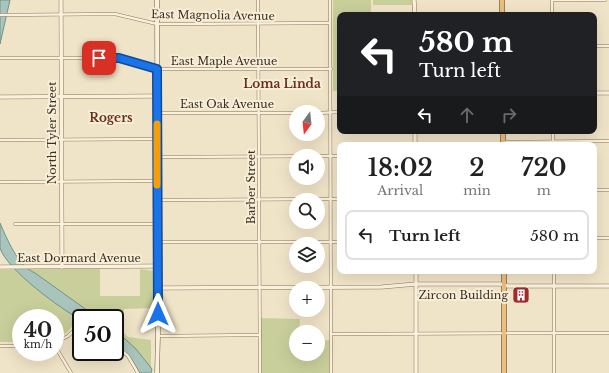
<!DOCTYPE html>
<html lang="en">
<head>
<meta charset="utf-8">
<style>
	:root { --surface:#fff; --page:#f6f6f6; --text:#222; --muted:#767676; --line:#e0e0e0 }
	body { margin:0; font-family:"Libre Baskerville",serif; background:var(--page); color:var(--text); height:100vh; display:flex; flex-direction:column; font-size:15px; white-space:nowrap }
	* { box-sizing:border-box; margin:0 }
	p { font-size:13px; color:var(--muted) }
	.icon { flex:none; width:22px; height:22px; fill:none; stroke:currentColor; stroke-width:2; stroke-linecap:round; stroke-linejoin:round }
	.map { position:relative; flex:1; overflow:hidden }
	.panel { position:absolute; left:337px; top:142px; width:260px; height:132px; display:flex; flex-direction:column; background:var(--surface); border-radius:8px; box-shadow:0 4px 16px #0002 }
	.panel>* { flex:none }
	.guide { position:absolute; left:337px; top:12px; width:260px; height:122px; border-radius:8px; box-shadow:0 4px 16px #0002; background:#202124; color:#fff; overflow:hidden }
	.needle { width:26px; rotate:195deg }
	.controls { position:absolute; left:289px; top:105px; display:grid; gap:8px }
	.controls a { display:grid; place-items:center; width:36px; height:36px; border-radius:50%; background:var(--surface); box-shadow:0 4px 16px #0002; font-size:20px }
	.speed { position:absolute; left:12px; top:309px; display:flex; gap:8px; font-size:20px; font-weight:700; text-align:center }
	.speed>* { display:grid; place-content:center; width:52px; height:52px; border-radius:50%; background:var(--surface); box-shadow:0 4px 16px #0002; line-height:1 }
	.speed small { font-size:10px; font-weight:400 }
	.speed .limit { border:2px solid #111; border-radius:6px; background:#fff; color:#111 }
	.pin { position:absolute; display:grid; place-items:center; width:34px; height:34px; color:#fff; margin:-17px; border-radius:8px; box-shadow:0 2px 6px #0006 }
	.me { position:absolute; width:44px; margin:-22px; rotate:0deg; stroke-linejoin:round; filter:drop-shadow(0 0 3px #0008) }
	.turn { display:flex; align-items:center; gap:14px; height:84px; padding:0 16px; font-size:18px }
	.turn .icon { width:52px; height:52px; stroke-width:2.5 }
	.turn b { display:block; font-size:28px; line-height:34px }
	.lanes { display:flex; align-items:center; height:38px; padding:0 16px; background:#0003; justify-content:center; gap:20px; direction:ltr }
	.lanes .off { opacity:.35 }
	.eta { display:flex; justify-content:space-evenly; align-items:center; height:68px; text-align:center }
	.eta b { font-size:24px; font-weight:600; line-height:28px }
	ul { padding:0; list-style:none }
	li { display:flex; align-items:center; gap:12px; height:50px; margin:0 8px 6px; padding:0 8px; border:2px solid var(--line); border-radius:8px }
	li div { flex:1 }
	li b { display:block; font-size:15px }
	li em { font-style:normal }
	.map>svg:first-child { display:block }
	.green { fill:#c9cf9b }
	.water { fill:#a9c4bc; stroke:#6f938a }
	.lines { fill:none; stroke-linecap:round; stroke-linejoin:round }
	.minor-casing { stroke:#8d765c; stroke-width:3.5 }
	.tertiary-casing { stroke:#8d765c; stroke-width:4.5 }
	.secondary-casing { stroke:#6f573f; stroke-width:5 }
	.trunk-casing { stroke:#5b4430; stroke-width:5.5 }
	.minor { stroke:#faf1dc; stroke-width:2.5 }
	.tertiary { stroke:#faf1dc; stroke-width:3.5 }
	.secondary { stroke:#faf1dc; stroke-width:4 }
	.trunk { stroke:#eabe7c; stroke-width:4.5 }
	.route-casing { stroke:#114b97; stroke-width:10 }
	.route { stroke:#1a73e8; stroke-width:7 }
	.slow { stroke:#f59e0b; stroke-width:7 }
	.labels { text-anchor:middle; stroke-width:4; stroke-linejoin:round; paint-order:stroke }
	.street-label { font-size:11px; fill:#3d2e20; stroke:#f7eed8 }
	.poi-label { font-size:11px; fill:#3d2e20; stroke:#f7eed8; text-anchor:end }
	.neighbourhood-label { font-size:12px; font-weight:bold; fill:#6b2e1e; stroke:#f7eed8 }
</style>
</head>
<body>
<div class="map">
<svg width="609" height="373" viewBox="0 0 609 373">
	<rect width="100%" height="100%" fill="#f0e4c8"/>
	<g class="green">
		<polygon points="333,0 371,0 371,15 340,15 340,91 333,91"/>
		<rect x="373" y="0" width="39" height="5"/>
		<polygon points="30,269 100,269 100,296 140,296 140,269 155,271 153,308 124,309 124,333 128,337 151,340 151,373 140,373 130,357 115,344 115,318 81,318 81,320 79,319 67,332 55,339 55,318 21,318 21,342 0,342 0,270"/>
		<polygon points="260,318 300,319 299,332 296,332 296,354 318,354 318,341 331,340 331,373 260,373"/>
	</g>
	<g class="water">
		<polygon points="0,0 10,0 0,44"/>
		<path d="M0,223c7,16 18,43 35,50l63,45h-17v2c-20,-11 -74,-50 -81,-72 0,-7 0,-18 0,-25z"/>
		<polygon points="115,330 136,349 152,369 151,373 140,373 130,357 115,344"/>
	</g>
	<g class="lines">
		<g class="minor-casing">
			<g id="minor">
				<polyline points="258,0 260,373"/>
				<polyline points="330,0 331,373"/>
				<polyline points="552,0 605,0"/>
				<polyline points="552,0 552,15"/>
				<polyline points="0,15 115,14 157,24 330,23"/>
				<polyline points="594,46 609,46"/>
				<polyline points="0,58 113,58 160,69 331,69"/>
				<polyline points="157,113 296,113"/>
				<polyline points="318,113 340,112"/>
				<polyline points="553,131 553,145"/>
				<polyline points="0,140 157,139"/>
				<polyline points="503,142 609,141"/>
				<polyline points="157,157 340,156"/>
				<polyline points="0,182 157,181"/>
				<polyline points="594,190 609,190"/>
				<polyline points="157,200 340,199"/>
				<polyline points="15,224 157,224"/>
				<polyline points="594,238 609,238"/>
				<polyline points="158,242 340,242"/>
				<polyline points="554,271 554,373"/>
				<polyline points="331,334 609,333"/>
				<polyline points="158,336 260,335"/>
				<polyline points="55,343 68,336 81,324"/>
				<polyline points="115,345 128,356 138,373"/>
				<polyline points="0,346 21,346"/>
				<polyline points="55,346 71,373"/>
			</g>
		</g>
		<g class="tertiary-casing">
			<g id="tertiary">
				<polyline points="61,0 62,267"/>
				<polyline points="414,0 415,15"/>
				<polyline points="594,93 609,93"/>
				<polyline points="0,97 157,96"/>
				<polyline points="415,131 415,145"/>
				<polyline points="0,267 158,266"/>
				<polyline points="416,271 416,373"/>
				<polyline points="158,288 382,287 416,284 500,284 508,286 609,286"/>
			</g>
		</g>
		<g class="secondary-casing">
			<polyline id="secondary" points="157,373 158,336 157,0"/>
		</g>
		<g class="trunk-casing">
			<g id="trunk">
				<polyline points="502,0 502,15"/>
				<polyline points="503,131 503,145"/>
				<polyline points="504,271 504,373"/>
			</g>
		</g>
		<use href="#minor" class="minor"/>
		<use href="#tertiary" class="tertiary"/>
		<use href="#secondary" class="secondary"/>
		<use href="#trunk" class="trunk"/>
	</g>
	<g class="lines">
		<g class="route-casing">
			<polyline id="route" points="99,58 119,58 157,69 158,314"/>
		</g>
		<use href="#route" class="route"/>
		<polyline class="slow" points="157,124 157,185"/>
	</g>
	<defs>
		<g id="building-square" transform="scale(0.9)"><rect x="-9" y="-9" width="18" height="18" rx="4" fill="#9e2a2b" stroke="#f7eed8"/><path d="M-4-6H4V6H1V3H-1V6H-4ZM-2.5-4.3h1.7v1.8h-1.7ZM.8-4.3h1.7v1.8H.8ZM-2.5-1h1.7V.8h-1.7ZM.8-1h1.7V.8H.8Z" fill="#fff"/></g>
	</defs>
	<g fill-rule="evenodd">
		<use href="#building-square" x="521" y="295"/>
	</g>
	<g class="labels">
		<g class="street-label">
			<text transform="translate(213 15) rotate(1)" y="4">East Magnolia Avenue</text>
			<text x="224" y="65">East Maple Avenue</text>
			<text x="227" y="108">East Oak Avenue</text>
			<text transform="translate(52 133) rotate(-90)" y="4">North Tyler Street</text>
			<text transform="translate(251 187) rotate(-90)" y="4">Barber Street</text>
			<text x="79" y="262">East Dormard Avenue</text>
		</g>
		<g class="poi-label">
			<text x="508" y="299">Zircon Building</text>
		</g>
		<g class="neighbourhood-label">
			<text x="282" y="88">Loma Linda</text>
			<text x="111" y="122">Rogers</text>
		</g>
	</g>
</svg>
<div class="controls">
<a><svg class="needle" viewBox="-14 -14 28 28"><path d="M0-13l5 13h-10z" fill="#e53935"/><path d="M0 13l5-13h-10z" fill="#767676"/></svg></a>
<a><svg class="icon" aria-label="sound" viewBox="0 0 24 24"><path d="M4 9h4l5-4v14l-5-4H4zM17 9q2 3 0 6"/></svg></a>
<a><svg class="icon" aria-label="search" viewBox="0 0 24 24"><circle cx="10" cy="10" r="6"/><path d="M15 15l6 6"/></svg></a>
<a><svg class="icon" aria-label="layers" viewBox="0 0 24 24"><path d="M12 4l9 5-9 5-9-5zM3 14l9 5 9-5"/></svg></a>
<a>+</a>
<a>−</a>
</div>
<div class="speed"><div>40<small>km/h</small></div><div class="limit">50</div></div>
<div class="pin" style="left:99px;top:58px;background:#d93025"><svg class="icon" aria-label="arrive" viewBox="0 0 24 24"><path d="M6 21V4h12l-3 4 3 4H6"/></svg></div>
<svg class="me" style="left:158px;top:314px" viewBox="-20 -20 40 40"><path d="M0-17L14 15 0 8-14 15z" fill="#1a73e8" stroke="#fff" stroke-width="4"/></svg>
<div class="guide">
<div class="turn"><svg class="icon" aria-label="left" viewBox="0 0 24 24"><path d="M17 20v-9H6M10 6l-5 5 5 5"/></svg><div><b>580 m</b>Turn left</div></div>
<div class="lanes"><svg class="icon" aria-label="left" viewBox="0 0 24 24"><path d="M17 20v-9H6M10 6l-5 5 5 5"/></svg><svg class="icon off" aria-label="ahead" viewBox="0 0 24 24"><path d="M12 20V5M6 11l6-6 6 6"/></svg><svg class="icon off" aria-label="right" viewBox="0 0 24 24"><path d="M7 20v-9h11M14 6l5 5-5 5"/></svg></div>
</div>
<section class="panel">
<div class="eta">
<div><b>18:02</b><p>Arrival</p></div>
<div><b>2</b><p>min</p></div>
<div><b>720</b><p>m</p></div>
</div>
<ul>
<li><svg class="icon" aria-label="left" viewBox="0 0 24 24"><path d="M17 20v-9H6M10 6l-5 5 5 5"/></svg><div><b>Turn left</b></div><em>580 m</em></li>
</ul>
</section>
</div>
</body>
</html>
